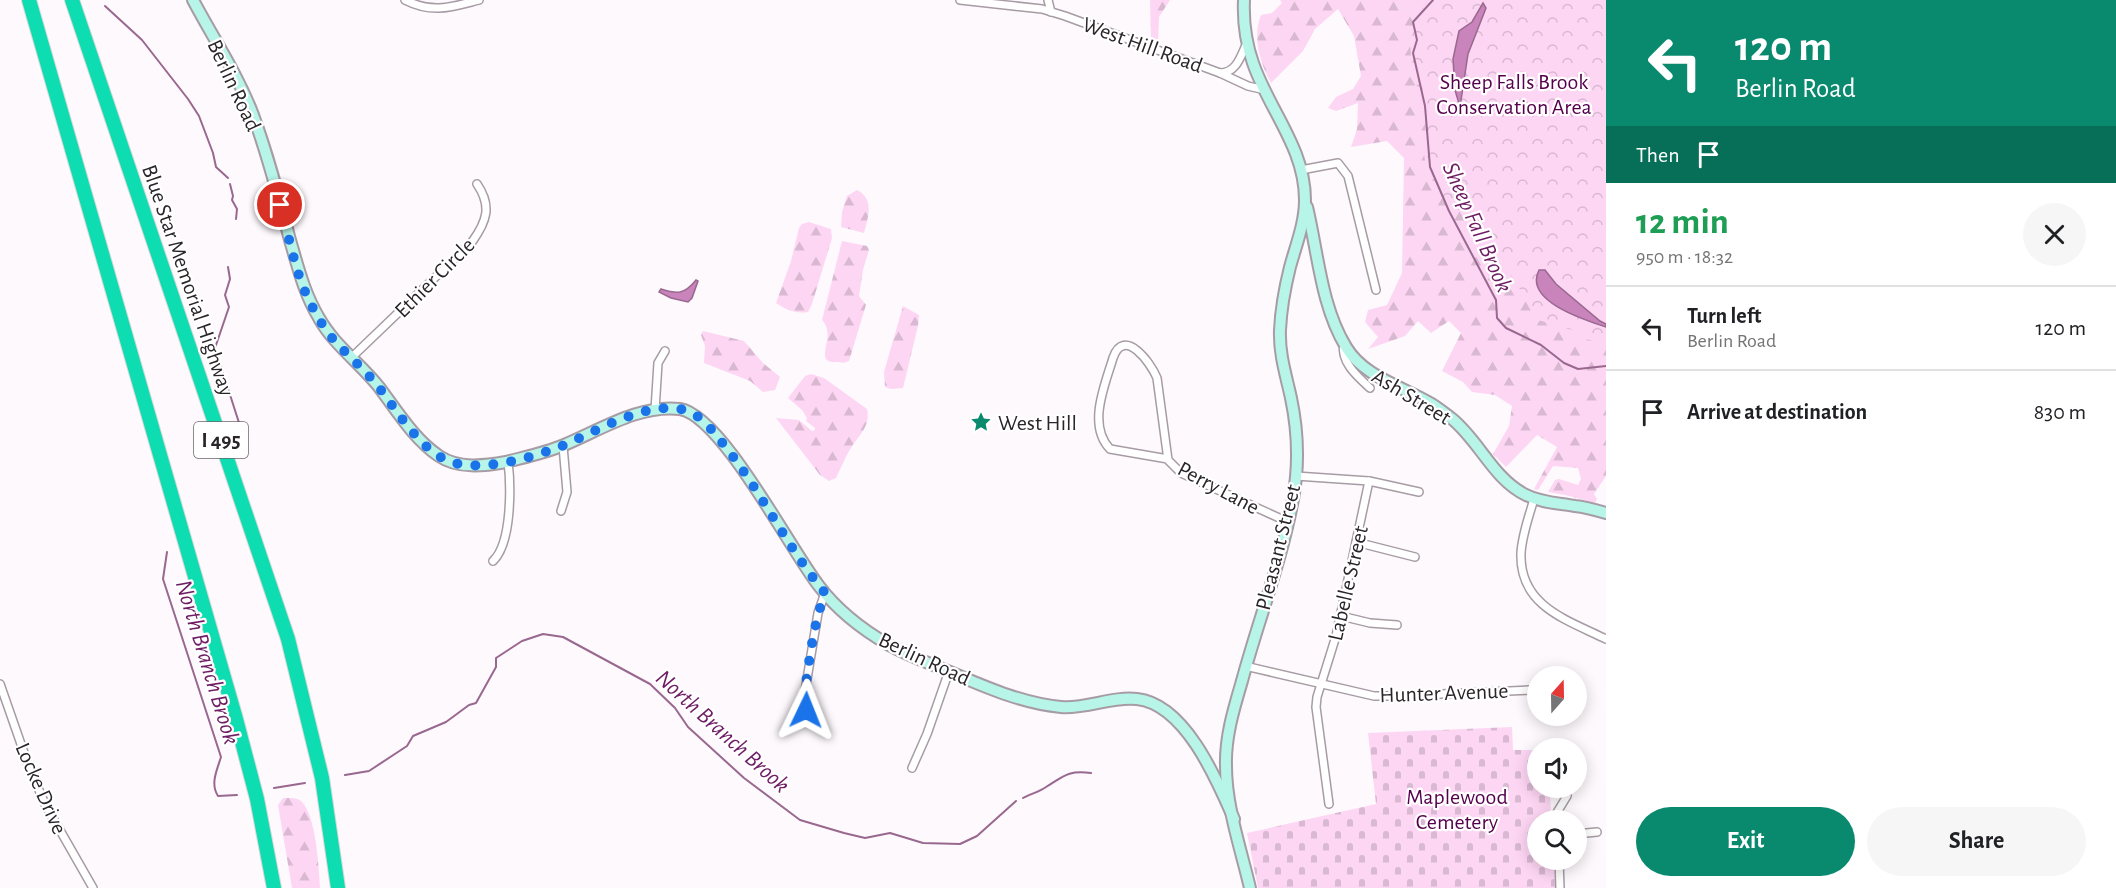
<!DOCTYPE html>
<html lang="en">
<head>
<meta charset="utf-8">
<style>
	:root { --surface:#fff; --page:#f6f6f6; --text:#202124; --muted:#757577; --line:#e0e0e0; --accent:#098a6e }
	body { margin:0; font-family:"Alegreya Sans",sans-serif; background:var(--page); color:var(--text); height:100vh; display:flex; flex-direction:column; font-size:22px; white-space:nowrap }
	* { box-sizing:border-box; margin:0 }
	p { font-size:20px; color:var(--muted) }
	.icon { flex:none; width:33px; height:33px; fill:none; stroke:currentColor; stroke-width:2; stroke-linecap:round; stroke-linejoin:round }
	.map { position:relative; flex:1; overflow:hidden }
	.panel { display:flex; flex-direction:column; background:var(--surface); width:510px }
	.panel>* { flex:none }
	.guide { background:#098a6e; color:#fff; overflow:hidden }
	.needle { width:39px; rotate:20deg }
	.tools { position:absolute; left:1527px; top:666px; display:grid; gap:12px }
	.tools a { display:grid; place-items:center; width:60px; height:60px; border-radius:50%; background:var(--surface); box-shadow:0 3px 15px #0003; font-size:30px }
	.pin { position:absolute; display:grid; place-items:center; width:51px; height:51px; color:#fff; margin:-26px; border:3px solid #fff; border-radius:50%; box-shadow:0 2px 6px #0007 }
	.me { position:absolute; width:66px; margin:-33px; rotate:2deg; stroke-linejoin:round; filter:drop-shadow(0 0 4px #0008) }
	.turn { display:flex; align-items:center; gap:21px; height:126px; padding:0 30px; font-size:27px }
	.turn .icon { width:78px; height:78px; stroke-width:2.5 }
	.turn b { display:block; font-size:42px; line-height:51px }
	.then { display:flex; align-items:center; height:57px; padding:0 30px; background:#0003; gap:12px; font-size:22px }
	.round { display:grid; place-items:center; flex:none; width:63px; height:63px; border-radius:32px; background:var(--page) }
	.head { display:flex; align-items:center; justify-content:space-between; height:102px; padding:0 30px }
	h1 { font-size:36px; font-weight:700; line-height:45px; color:#1e9e55 }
	.primary-button { display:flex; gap:12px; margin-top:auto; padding:12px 30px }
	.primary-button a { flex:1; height:69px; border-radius:36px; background:var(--accent); color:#fff; font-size:24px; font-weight:700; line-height:69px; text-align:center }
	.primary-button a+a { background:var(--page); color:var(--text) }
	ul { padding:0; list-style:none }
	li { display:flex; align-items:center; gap:18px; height:84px; padding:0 30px; border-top:2px solid var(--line) }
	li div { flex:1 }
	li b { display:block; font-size:22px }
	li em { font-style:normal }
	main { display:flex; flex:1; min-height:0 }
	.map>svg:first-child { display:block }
	.forest { fill:url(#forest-firs) }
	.cemetery { fill:url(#cemetery-stones) }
	.park { fill:url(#park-crowns) }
	.water { fill:#c984bb; stroke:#99688f; stroke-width:1.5 }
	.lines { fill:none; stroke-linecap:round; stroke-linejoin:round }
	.stream { stroke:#99688f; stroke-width:2 }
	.street-casing { stroke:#a79ca5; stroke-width:10 }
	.secondary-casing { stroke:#a79ca5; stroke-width:14 }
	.highway-casing { stroke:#d8d8d8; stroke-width:16 }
	.street { stroke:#fff; stroke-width:7 }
	.secondary { stroke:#b6f5e8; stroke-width:10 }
	.highway { stroke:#0dddb1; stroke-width:14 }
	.route { stroke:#1a73e8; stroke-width:10; stroke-dasharray:0 18 }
	.labels { text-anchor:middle; stroke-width:4.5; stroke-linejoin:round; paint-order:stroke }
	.shield { fill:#fff; stroke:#696668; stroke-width:1.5 }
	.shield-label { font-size:21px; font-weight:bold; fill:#292528 }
	.street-label { font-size:22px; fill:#292528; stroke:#fff }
	.park-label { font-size:22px; fill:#56004d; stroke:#fff }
	.poi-label { font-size:22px; fill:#292528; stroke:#fff; text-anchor:start }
	.water-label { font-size:24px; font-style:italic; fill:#6e1c63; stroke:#fff }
</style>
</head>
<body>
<main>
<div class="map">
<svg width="1606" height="888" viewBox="0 0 1606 888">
	<defs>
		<pattern id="forest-firs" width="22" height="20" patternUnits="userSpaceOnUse" patternTransform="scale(1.5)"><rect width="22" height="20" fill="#fdd6f4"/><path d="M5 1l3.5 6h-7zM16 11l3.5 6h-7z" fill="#d9b8d1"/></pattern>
		<pattern id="cemetery-stones" width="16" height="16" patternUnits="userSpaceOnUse" patternTransform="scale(1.5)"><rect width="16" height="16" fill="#fdd6f4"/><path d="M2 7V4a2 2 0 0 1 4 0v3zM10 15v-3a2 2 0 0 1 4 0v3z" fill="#d9b8d1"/></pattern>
		<pattern id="park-crowns" width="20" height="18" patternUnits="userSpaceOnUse" patternTransform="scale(1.5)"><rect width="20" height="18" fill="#fdd6f4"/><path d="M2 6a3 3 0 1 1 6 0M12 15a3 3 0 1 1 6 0" fill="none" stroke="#d9b8d1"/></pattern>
	</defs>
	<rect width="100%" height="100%" fill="#fef9fd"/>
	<g class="forest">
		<polygon points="1150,0 1170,0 1159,17 1158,43 1151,40"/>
		<path d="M1280,0h326v476l-12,18 3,5 -2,4 -30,-8 -17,-3 7,-12 4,-1 19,6 3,-6 -3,-11 -25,-2 -15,24 -4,-1 23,-42 -20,-12 -31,32 -13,-13 16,-28 3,-20 -17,-11 -23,-3 -9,-10 -21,-11 19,-38 -12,-12 -18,12 -13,-12 -13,15 -37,13 10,-12 -13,-15 3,-12 19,-5 15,-32 2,-115 -17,-17 -36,6 6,-18 1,-26 -22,8 -8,-3 8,-11 17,-8 8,-13 -7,-40 -16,-27 -23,20 -12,22 -32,32c-11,-20 -19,-46 -10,-68l11,-2 10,-10z"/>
		<path d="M857,190c18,9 11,28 7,43l-23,-6 1,-15 5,-16z"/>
		<path d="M809,222l22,7 1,9 -20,66 -4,8c-12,2 -22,-2 -32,-9l15,-42 8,-33 3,-4z"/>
		<path d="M842,241l25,5 2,4 -6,20 -4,26 7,9 -17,56c-6,3 -8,1 -14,1 -23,0 3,-25 -13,-42z"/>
		<polygon points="903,306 919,315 918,326 903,388 891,389 885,387 884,372"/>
		<polygon points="703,331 744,341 763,363 780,377 775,390 763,392 750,381 704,363 705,346 701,335"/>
		<path d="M811,374l13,4 43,31c4,17 -8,26 -16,39 -6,9 -10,20 -15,30l-7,3 -9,-6 -44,-57 23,2 13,11 3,-1v-2l-9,-7 1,-3 -5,-8 -14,-12 17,-22z"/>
		<path d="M283,798c7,0 13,-1 18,3 15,13 18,67 19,87h-28l-14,-83z"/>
	</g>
	<polygon class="cemetery" points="1512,727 1513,750 1537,750 1538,788 1550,788 1551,820 1538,820 1538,860 1554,860 1555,888 1258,888 1247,833 1376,804 1368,733"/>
	<path class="park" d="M1428,0h178v344l-20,-5 -14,-9 -34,-10c-23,-41 -48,-78 -81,-112l-8,3c-9,-18 -25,-40 -25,-60 0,-11 3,-21 1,-32 -9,-46 -29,-77 3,-119z"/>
	<g class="water">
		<polygon points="1483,3 1486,8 1468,54 1460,107 1455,90 1453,59 1459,31 1472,22"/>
		<path d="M1539,270h6l11,14 44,37 6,3v3c-21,-7 -83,-26 -67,-57z"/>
		<path d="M696,280l2,1 -6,17 -4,4 -17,-4 -12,-6 2,-3c16,5 23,6 35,-9z"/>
	</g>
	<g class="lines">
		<g class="stream">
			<polyline points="1433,0 1413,22 1417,40 1413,53 1425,106 1430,167 1449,211 1496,300 1497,318 1506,328 1541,345 1564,363 1578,369 1606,366"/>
			<polyline points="105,6 142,40 188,99 199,116 213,153 216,167 228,178"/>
			<polyline points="230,184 233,196 232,200 237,209 236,219"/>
			<polyline points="228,267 230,279 225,295 229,307 215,348 241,429"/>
			<path d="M167,552l-4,27 58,178c-4,13 -11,27 -3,39l19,-1"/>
			<polyline points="345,775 369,771 407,746 413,736 446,722 469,705 476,703 496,667 496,658 522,641 543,634 563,637 650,684 675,708 688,727 744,778 800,820 844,833 865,838 890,833 923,843 960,844 977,836 1016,801"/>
			<polyline points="274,788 305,783"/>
			<path d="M1023,798c7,-4 16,-6 23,-11 18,-11 22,-17 45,-14"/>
		</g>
		<g class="street-casing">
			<g id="street">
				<path d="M405,0c28,14 46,7 74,0"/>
				<path d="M960,0l82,9 23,7 155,57c17,0 21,-18 27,-30"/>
				<polyline points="1048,0 1051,12"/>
				<polyline points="1220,73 1248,86 1265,90"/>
				<polyline points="1301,170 1338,163 1348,176 1376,290"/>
				<path d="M1344,344c-4,18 14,33 26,44"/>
				<path d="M351,358l121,-116c15,-21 20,-36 5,-58"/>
				<polyline points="655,410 658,363 665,351"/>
				<path d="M1168,459l-58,-10c-23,-24 -5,-64 3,-91 11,-32 38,5 44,20l11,82 13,13 107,49"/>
				<polyline points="1296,476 1369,481 1419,492"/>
				<path d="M1534,499c-5,17 -12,36 -13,54 -2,53 46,67 85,86"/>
				<polyline points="561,511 567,492 563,446"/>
				<polyline points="1356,542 1415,557"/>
				<path d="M493,561c19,-18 18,-75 15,-100"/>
				<polyline points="1341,616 1370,623 1397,625"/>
				<polyline points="1245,666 1374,696 1397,696 1529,690 1538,693"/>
				<polyline points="0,684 29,767 45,804 93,888"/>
				<polyline points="810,716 803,703 818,613 825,593"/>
				<polyline points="912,768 927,734 949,671"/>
				<polyline points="1329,804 1316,707 1317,697 1336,636 1369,481"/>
				<polyline points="1556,820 1556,814 1567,796"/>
				<polyline points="1576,834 1597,832"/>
				<polyline points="1559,860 1560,888"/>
			</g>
		</g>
		<g class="secondary-casing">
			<g id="secondary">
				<path d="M193,0c20,38 45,75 60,115 15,40 26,83 37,125 8,27 14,53 29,78 15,27 41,45 60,69 18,24 35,52 60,69 19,13 45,10 67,6 19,-5 39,-9 58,-17 36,-15 76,-41 116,-36 42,7 110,140 139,177 19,25 44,44 70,59 16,9 32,15 49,22 39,16 80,36 123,40 26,2 51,-11 76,-8 48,5 80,81 97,120"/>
				<path d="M1244,0c-1,22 2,43 9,63 16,47 52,85 52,137 0,23 -9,45 -15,67 -5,20 -9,42 -10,63 -1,24 6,45 11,68 7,33 8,68 2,101 -11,61 -35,122 -51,182 -8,27 -17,56 -16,85 0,41 15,83 24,122"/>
				<path d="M1307,207c11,46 14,99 39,140 17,29 55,39 82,55 8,4 15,10 23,16 28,22 42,61 75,77 16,8 33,8 49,11 11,1 21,4 31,7"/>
			</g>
		</g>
		<g class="highway-casing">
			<g id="highway">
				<polyline points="29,0 236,719 257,799 274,888"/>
				<polyline points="72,0 288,639 322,778 338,888"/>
			</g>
		</g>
		<use href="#street" class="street"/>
		<use href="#secondary" class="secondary"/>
		<use href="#highway" class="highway"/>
	</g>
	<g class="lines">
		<path class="route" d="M280,205c9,30 14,63 27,91 7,15 15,30 26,43 14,16 30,29 44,46 19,24 44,67 74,77 32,10 80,-4 111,-16 34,-14 91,-50 128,-34 12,5 22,18 30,28 39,47 66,106 105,153 -13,35 -16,73 -22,110l3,7"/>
	</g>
	<defs>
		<g id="sight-bare" transform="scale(1.62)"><path d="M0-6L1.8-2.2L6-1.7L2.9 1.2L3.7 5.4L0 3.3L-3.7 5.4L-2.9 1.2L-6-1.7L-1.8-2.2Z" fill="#098a6e" stroke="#fff" stroke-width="2.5" paint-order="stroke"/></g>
	</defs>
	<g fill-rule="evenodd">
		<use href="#sight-bare" x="981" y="422"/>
	</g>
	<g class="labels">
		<rect class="shield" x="194" y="422" width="54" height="36" rx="4.5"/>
		<g class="shield-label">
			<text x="221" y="447">I 495</text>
		</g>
		<g class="street-label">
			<text transform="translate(1143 44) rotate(20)" y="8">West Hill Road</text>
			<text transform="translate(235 85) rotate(65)" y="8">Berlin Road</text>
			<text transform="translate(434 277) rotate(-45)" y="8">Ethier Circle</text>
			<text transform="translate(189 280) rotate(71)" y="8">Blue Star Memorial Highway</text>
			<text transform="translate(1412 396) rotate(31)" y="8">Ash Street</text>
			<text transform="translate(1219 487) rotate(28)" y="8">Perry Lane</text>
			<text transform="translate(1277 547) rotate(-76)" y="8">Pleasant Street</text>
			<text transform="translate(1347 583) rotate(-77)" y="8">Labelle Street</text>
			<text transform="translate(925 658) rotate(25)" y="8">Berlin Road</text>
			<text transform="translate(1444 692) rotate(-2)" y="8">Hunter Avenue</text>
			<text transform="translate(42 788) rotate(66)" y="8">Locke Drive</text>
		</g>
		<g class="park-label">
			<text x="1514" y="89">Sheep Falls Brook<tspan x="1514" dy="25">Conservation Area</tspan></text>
			<text x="1457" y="804">Maplewood<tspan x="1457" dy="25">Cemetery</tspan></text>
		</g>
		<g class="poi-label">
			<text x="998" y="430">West Hill</text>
		</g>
		<g class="water-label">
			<text transform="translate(1478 227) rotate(66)" y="8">Sheep Fall Brook</text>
			<text transform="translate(208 662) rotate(73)" y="8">North Branch Brook</text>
			<text transform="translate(723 731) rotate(42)" y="8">North Branch Brook</text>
		</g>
	</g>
</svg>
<div class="tools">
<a><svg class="needle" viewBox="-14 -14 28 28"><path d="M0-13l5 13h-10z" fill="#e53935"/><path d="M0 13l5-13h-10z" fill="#757577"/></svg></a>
<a><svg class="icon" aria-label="sound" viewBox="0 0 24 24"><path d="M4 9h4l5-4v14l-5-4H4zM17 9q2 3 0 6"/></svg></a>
<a><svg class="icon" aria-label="search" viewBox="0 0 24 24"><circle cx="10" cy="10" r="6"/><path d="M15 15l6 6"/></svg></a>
</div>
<div class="pin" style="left:280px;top:205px;background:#d93025"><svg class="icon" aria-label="arrive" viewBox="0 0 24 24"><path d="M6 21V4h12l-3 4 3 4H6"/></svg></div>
<svg class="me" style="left:806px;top:710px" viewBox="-20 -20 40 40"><path d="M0-17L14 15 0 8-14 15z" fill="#1a73e8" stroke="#fff" stroke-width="4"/></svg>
</div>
<section class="panel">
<div class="guide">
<div class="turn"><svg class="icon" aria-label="left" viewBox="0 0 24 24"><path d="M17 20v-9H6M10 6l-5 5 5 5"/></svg><div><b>120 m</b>Berlin Road</div></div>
<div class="then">Then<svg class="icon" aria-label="arrive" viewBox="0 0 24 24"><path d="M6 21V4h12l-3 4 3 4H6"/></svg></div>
</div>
<div class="head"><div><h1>12 min</h1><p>950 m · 18:32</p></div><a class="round"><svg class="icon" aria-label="close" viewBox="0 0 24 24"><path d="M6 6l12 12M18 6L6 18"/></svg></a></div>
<ul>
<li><svg class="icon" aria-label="left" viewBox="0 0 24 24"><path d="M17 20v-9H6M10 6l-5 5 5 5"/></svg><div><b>Turn left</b><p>Berlin Road</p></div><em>120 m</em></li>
<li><svg class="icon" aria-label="arrive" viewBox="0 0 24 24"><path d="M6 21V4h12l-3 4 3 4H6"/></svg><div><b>Arrive at destination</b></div><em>830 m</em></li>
</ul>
<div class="primary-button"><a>Exit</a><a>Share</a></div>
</section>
</main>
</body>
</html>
